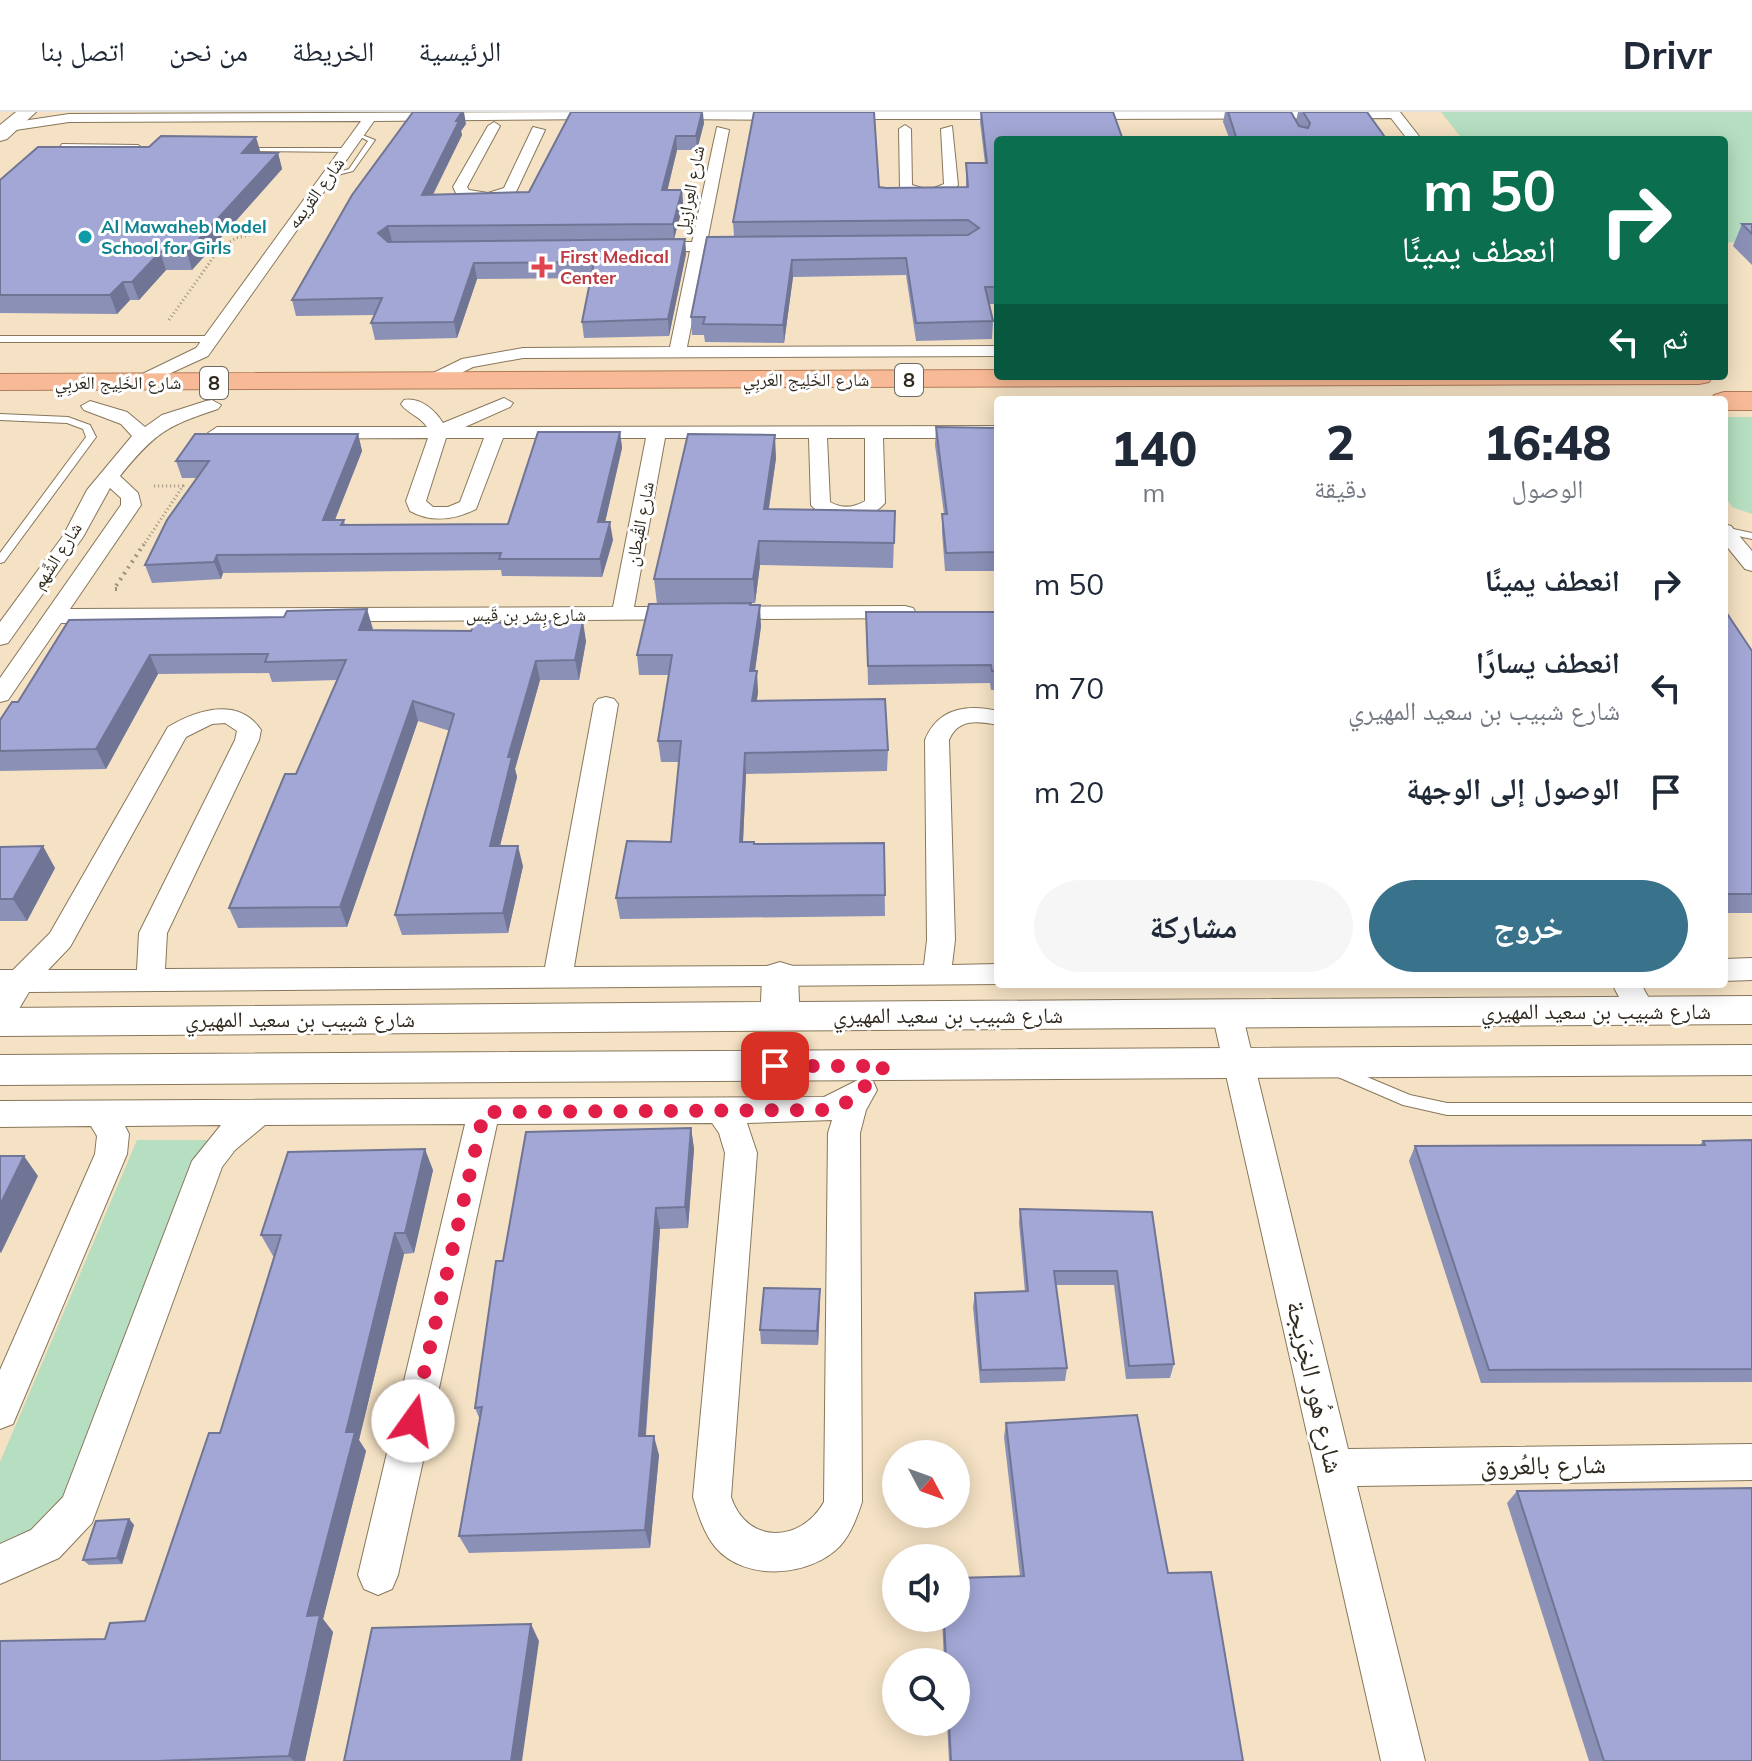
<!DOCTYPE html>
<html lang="ar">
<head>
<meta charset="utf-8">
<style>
	:root { --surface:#fff; --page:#f6f6f7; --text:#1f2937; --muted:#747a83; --line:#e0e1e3; --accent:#39728b }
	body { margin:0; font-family:Mulish,"Noto Naskh Arabic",sans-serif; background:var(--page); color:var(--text); direction:rtl; height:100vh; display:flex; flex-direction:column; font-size:30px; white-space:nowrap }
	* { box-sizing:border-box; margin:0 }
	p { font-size:26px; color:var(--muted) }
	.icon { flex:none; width:44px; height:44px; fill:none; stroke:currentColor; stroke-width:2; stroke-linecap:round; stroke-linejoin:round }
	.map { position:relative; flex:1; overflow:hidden; direction:ltr }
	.drawer { position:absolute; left:994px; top:284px; width:734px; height:592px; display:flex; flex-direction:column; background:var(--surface); border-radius:8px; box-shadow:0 4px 20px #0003; direction:rtl }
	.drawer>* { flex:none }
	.guide { position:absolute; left:994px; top:24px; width:734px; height:244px; border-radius:8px; box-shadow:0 4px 20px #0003; direction:rtl; background:#0b6e4f; color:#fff; overflow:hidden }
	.needle { width:52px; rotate:131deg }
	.tools { position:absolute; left:882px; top:1328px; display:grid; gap:16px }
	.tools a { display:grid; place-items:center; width:88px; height:88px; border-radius:50%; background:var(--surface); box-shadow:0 4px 20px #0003; font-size:40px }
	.pin { position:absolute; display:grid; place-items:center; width:68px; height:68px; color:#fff; margin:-34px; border-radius:16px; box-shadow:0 4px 12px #0006 }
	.me { position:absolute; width:88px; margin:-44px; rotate:13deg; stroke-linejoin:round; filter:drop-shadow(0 0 6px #0008) }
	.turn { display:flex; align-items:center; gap:28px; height:168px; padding:0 40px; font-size:36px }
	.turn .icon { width:104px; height:104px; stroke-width:2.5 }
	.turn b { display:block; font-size:56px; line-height:68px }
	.then { display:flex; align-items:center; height:76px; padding:0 40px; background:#0003; gap:16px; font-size:30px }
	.eta { display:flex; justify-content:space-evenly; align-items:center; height:136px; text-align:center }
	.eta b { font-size:48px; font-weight:800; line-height:56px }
	.primary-button { display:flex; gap:16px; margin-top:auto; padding:16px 40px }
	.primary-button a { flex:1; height:92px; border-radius:48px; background:var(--accent); color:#fff; font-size:32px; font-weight:800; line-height:92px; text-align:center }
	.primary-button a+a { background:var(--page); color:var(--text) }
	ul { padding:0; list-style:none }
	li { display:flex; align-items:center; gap:24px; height:104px; padding:0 40px }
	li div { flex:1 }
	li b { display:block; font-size:30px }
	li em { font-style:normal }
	header { display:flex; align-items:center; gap:48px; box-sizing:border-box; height:112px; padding:0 40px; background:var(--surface); border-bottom:2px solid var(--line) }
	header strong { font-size:38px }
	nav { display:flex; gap:44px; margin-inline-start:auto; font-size:28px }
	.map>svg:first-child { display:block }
	.green { fill:#b6dfc1 }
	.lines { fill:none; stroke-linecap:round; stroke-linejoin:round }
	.service-casing { stroke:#88775b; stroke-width:2 }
	.minor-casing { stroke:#88775b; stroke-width:2 }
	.tertiary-casing { stroke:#88775b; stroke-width:2 }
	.secondary-casing { stroke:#88775b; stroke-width:2 }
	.trunk-casing { stroke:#b17c5a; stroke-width:2 }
	.path-far1 { stroke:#9f917b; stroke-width:3; stroke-dasharray:1 3; stroke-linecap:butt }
	.path { stroke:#9f917b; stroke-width:4; stroke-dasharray:2 5; stroke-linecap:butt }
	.service { fill:#fff; fill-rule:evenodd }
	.minor { fill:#fff; fill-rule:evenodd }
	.tertiary { fill:#fff; fill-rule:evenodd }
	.secondary { fill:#fff; fill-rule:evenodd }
	.trunk { fill:#f8ba96; fill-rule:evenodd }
	.wall { fill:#8b90b7 }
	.shaded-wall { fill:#717595 }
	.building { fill:#a2a7d5; stroke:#717595; stroke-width:2 }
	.route { stroke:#e11d48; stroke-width:14; stroke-dasharray:0 25.2 }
	.culture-dot { fill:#0f9aa8; stroke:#fff; stroke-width:3 }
	.health-dot { fill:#e0444e; stroke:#fff; stroke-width:3 }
	.labels { text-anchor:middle; stroke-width:6; stroke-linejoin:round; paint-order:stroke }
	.far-street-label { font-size:18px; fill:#30291d; stroke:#fff }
	.far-culture-label { font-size:18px; font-weight:bold; fill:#0d838f; stroke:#fff; text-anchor:start }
	.far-health-label { font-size:18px; font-weight:bold; fill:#be3a42; stroke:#fff; text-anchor:start }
	.shield { fill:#fff; stroke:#6e6961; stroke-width:2 }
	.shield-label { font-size:20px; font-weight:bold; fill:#30291d }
	.street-label { font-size:22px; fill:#30291d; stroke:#fff }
	.near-street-label { font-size:26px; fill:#30291d; stroke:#fff }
</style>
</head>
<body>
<header>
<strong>Drivr</strong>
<nav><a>الرئيسية</a><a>الخريطة</a><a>من نحن</a><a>اتصل بنا</a></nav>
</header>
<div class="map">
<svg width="1752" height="1649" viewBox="0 0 1752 1649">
	<rect width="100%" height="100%" fill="#f5e2c4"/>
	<g class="green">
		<polygon points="1441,0 1752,0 1752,129 1724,131 1724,28 1463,28"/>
		<polygon points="1724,305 1752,305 1752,402 1732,395 1724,383"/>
		<polygon points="137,1028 211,1028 69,1417 0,1437 0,1350"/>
	</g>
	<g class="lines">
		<g class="service-casing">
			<g id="service">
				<polygon points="357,21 375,28 353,59 326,66 326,64 349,57 368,29 357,23"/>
				<polygon points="62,32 138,33 141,35 138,37 60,35"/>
				<polygon points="241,36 347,36 350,38 347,40 243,39"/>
				<polygon points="0,224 212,224 216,227 212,230 0,230"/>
				<polygon points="0,302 68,305 90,313 96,325 4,450 0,451 0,441 86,325 83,317 67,311 0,308"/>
				<polygon points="1724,415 1752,421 1752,427 1724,421"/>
				<polygon points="1336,952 1410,983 1447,991 1752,991 1752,1003 1447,1003 1403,993 1331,962 1328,958 1331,954"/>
			</g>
		</g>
		<g class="minor-casing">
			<g id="minor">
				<polygon points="606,0 611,1 611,7 374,9 208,244 138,276 132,275 129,271 132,267 196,236 361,9 69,10 9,19 3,15 9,11 69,2"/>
				<polygon points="668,0 790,0 796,4 790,8 663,7 663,1"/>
				<polygon points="836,0 1021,0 1024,3 1018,7 831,7 831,1"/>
				<polygon points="1073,0 1400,0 1422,28 1408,28 1391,6 1076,7 1070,3"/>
				<polygon points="494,10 500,14 467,75 469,78 488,81 504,76 533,15 545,18 515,82 488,89 458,85 453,75 488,14"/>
				<path d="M905,13l6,4 1,56 17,5 15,-6 -3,-55 11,-3 6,59c-15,18 -39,15 -58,5l-1,-61z"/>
				<polygon points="717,15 729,18 707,130 742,129 750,134 742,139 706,139 687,235 998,234 998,244 523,246 473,255 435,274 423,274 420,270 423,266 462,247 523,236 670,235 690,139 648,140 640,135 648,130 692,130"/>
				<path d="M504,286l9,5 -3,4 -45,20 533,-1v12h-115l2,65c-17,20 -56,22 -74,2l-2,-67h-144l-31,169 271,-1 8,2 3,5 -3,5 -852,5 -53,77 -8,2v-24l121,-173v-7l-11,-10 -27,49 -75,106 -8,2v-23l63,-86 24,-46 45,-54 -11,-12 -37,-14 -3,-4 9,-5 37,11 18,15 17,-12 44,-14 6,-1 9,5 -3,4c-52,17 -63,24 -98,67l18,17 3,12 -71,104 543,-2 33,-169h-143l-27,71c-22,11 -44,14 -66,2l-4,-10 22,-63 -211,1 -9,-6 9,-6h210c-7,-11 -19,-13 -26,-23l3,-4c16,-3 31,10 39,23zM446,326h38l-24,64 -12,5h-15l-7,-6zM827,326h38v63c-12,7 -23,8 -35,1z"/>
				<polygon points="1724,412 1731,414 1752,439 1752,459 1745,457 1724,431"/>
				<path d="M606,585l8,2 4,5 -44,263 350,-2 3,-25 -2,-200c13,-32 42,-36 73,-29v14c-20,-4 -40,-7 -49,15l6,200 -3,25 46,-1v20h5l-974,8 -19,32 -10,3v-57h13l37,-37 118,-206c30,-18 71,-30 93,3l-2,10 -92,193 -2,36 380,-2 49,-263 4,-5zM225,611l12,8 -2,9 -96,193 -2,37h-89l22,-23 116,-210 26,-13z"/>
				<polygon points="1752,846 1752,868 1724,869 1724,847"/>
				<polygon points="1612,872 1641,872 1656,899 1651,907 1641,910 1631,907"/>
				<polygon points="1227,890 1237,893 1242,901 1348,1337 1752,1332 1752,1368 1357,1374 1425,1649 1381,1649 1212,901 1217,893"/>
				<path d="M862,966l11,3 4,9 -11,20 -6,23 2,369c-5,15 -11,32 -22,44 -30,31 -94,36 -124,2 -12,-14 -18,-34 -23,-51l32,-344 -6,-20 -7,-10 -215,1 -99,451 -6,14 -14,6 -14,-6 -6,-14 107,-451 -200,1 -30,25 -13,17 -130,356 -33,35 -59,26v-40l31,-14 32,-33 129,-336 29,-36 -96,1 4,8 -2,20 -114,270 -13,5v-59l95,-216 2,-18 -6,-10 -91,1v-26l824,-4zM832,1008l-4,13 -4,369c-23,41 -77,43 -93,-5l26,-344 -10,-30z"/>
			</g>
		</g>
		<g class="tertiary-casing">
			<g id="tertiary">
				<polygon points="780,850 793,854 798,864 799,890 1752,884 1752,912 0,924 0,896 761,890 762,864 767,854"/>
				<polygon points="1752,933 1752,963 0,973 0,943"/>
			</g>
		</g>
		<g class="secondary-casing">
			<polygon id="secondary" points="16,0 36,0 7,27 0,29 0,13"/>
		</g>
		<g class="trunk-casing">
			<g id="trunk">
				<polygon points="998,258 998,264 1713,264 1709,270 1699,272 0,278 0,262"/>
				<polygon points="1724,280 1752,280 1752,298 1724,298 1724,288 1711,288 1714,283"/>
			</g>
		</g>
		<g class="path-far1">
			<polyline points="169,208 220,136 236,126 258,121"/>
			<polyline points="143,434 183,374 152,374"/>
		</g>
		<polyline class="path" points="117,477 114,477 144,432"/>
		<use href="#service" class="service"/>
		<use href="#minor" class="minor"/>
		<use href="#tertiary" class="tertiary"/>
		<use href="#secondary" class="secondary"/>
		<use href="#trunk" class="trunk"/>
	</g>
	<g class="wall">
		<polygon points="571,0 703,0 704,11 697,38 677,38 667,78 682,78 683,93 674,127 685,127 686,142 669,224 584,226 582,210 591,166 477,167 457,226 375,228 371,211 375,203 296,204 292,188 466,12 461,19 462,23 433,83 529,80"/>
		<polygon points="981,0 1113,0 998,28 998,192 989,192 993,209 992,227 916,229 906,163 793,165 784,231 705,230 704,223 692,223 691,205 734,125 733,110 879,75 966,75 966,51 985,51 980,10"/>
		<polygon points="1225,0 1291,0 1296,9 1298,0 1367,0 1387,28 1230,28 1223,10"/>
		<polygon points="261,41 278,41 282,57 192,158 166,158 139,188 130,188 117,202 0,201 0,68"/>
		<polygon points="1742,112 1752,112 1752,153 1733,134"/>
		<polygon points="936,315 998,316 998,459 945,459 942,420 942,402 944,402 935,333"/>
		<polygon points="620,320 622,336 605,410 613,428 602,465 502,464 501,458 223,461 221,467 152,471 145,453 197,366 182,366 176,349 358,322 362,339 335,408 344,408 345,413 508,412"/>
		<polygon points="776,346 769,397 895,399 893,456 760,453 755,491 751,491 761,514 755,559 758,580 757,589 888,638 887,659 746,662 743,730 754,732 884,731 885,804 620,807 616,786 671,730 679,650 661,650 658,629 669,563 639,563 637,543 657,492 654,467"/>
		<polygon points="367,497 372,518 586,529 579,568 540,568 515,657 517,665 500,734 523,754 508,821 402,823 395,803 450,619 418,609 347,815 238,816 229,796 296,662 337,568 272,570 269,561 158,562 106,657 0,659 0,608 18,590 69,508 284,505"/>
		<polygon points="1724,497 1752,539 1752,801 1724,801"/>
		<polygon points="866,500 998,500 998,578 991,578 990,571 868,573"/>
		<polygon points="0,735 55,756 27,809 0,809"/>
		<polygon points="691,1016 694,1037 688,1116 660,1117 646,1324 659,1343 650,1436 469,1441 459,1424 480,1308 475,1296 503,1149"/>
		<polygon points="1752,1028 1752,1270 1481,1271 1409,1049 1415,1034 1700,1033 1703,1029"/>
		<polygon points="433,1058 414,1141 404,1142 359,1328 366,1339 323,1507 333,1520 305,1649 0,1649 105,1527 145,1509 220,1321 275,1144 273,1144 261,1123"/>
		<polygon points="1020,1097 1152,1100 1174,1252 1170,1266 1126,1267 1114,1173 1056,1173 1067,1256 1065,1269 980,1271 973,1195 975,1181 1025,1180 1019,1111"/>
		<polygon points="820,1177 820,1191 818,1233 761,1232 760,1218"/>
		<polygon points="1006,1311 1168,1461 1243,1649 949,1649 947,1610 956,1610 956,1550 944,1550 942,1506 956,1506 1020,1464 1004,1325"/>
		<polygon points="1517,1379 1752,1649 1589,1649 1507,1391"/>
		<polygon points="129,1407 134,1413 122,1452 89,1453 83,1448"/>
	</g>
	<g class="shaded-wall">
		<polygon points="462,0 464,0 466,12 461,19 462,23 425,98 422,83 456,9"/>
		<polygon points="702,0 704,11 697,38 696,24"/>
		<polygon points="676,24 677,38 664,93 662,78"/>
		<polygon points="256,25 261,42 242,41"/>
		<polygon points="278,41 282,57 192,158 187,140"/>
		<polygon points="682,78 683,93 674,127 673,112"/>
		<polygon points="388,114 392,129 381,136 378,121"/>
		<polygon points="685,127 686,142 669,224 668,207"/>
		<polygon points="160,140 166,158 139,188 132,170"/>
		<polygon points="792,148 793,165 784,231 783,213"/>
		<polygon points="474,151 477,167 457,226 454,210"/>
		<polygon points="123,170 130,188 117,202 110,183"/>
		<polygon points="620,320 622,336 601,428 598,410"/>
		<polygon points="358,322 362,339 328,425 323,408"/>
		<polygon points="775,323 776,346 765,421 764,397"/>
		<polygon points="610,410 613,428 602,465 600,447"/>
		<polygon points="759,429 760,453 755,491 753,467"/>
		<polygon points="217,443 223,461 221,467 214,450"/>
		<polygon points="760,493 761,514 752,580 750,559"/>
		<polygon points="367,497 373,517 365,537 359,518"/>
		<polygon points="583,509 586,529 579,568 575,548"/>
		<polygon points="150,543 158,562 106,657 96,637"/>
		<polygon points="536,549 540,568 515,657 517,665 495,754 490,734 508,645"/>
		<polygon points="757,559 758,580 753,610 752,589"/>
		<polygon points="413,589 418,609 347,815 340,795"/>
		<polygon points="745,641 746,662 742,751 740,730"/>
		<polygon points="43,734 55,756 27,809 13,787"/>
		<polygon points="518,734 523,754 508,821 503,801"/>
		<polygon points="691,1016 694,1037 688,1116 685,1095"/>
		<polygon points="425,1037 433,1058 414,1141 405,1121"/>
		<polygon points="24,1044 38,1064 1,1141 0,1140 0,1093"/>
		<polygon points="656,1096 660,1117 644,1343 639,1324"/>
		<polygon points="395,1121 404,1142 359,1328 366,1339 323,1507 333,1520 305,1649 294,1649 289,1644 307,1504 346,1320"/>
		<polygon points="820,1177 820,1191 818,1233 817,1219"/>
		<polygon points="654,1324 659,1343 650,1436 645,1418"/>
		<polygon points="129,1407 134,1413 122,1452 117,1446"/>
		<polygon points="531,1512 539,1529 522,1649 511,1649"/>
	</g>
	<g class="building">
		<polygon points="413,0 462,0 456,9 459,9 422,83 529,80 571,0 702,0 696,24 676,24 662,78 682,78 673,112 388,114 378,121 388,130 685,127 668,207 582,210 594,150 474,151 454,210 371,211 382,186 292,188 352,83"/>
		<polygon points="754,0 874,0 879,75 886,76 968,75 966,51 987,51 981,0 1113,0 1123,28 998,28 998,175 985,175 993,209 916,211 906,146 792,148 783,213 703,212 705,205 691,205 707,125 968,123 979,116 968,108 733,110"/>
		<polygon points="1228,0 1291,0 1299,14 1308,16 1310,11 1303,0 1367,0 1387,28 1237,28"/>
		<polygon points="161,24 256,25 242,41 278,41 187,140 160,140 132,170 123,170 110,183 0,183 0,68 38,35 149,35"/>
		<polygon points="1742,112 1752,112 1752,122"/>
		<polygon points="936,315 998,316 998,440 946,441 942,402 947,402"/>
		<polygon points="538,320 620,320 598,410 610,410 600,447 499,447 501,441 217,443 214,450 145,453 167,408 209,349 176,349 195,322 358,322 323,408 344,408 341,413 508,412"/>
		<polygon points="688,322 775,323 764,397 895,399 894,431 759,429 753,467 654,467"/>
		<polygon points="751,491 750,493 760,493 750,559 757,559 752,589 885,587 888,638 745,641 740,730 754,730 754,732 884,731 885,783 616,786 627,729 671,730 681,629 658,629 672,543 637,543 649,492"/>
		<polygon points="367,497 359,518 471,519 474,511 583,509 575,548 536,549 508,645 512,645 490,734 518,734 503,801 395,803 454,602 413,589 340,795 229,796 285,662 296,662 346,548 265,550 268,542 150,543 96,637 0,639 0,608 12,590 18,590 69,508 284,505 287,499"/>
		<polygon points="1724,497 1752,539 1752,782 1724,782"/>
		<polygon points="866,500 998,500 998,559 992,559 991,553 868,554"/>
		<polygon points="43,734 13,787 0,787 0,735"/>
		<polygon points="691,1016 685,1095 656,1096 639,1324 654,1324 645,1418 459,1424 482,1295 475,1296 496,1149 503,1149 526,1020"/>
		<polygon points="1752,1028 1752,1257 1489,1258 1415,1034 1705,1033 1703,1029"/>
		<polygon points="425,1037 405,1121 395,1121 346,1320 355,1320 307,1504 320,1503 289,1644 158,1649 0,1649 0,1529 105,1527 110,1511 145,1509 209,1321 220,1321 281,1123 261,1123 288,1040"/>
		<polygon points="0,1044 24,1044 0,1093"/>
		<polygon points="1020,1097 1152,1100 1174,1252 1129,1254 1117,1159 1054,1159 1067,1256 981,1258 975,1181 1028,1179"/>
		<polygon points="764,1176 820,1177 817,1219 760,1218"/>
		<polygon points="1137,1303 1168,1461 1211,1460 1243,1649 951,1649 949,1610 956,1610 956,1550 946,1550 944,1506 956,1506 956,1466 1024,1464 1006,1311"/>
		<polygon points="1752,1376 1752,1649 1604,1649 1517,1379"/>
		<polygon points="129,1407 117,1446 83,1448 96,1409"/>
		<polygon points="531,1512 511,1649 344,1649 372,1516"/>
	</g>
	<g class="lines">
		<polyline class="route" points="413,1309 484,1000 825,998 850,989 885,954 775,954"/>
	</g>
	<circle class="culture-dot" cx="85" cy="125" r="8"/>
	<path class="health-dot" d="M538 143h8v8h8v8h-8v8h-8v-8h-8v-8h8z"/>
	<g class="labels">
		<g class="far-street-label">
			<text transform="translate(690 78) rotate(-79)" y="6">شارع العِرازِيل</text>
			<text transform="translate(316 81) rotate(-54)" y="6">شارع القريمه</text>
			<text x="806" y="274">شارع الخَلِيج العَربِي</text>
			<text x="118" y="277">شارع الخَلِيج العَربِي</text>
			<text transform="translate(640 412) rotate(-79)" y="6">شارع القُبطان</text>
			<text transform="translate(57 444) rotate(-57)" y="6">شارع الشَّهم</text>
			<text x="526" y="509">شارع بِشر بن قَيس</text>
		</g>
		<g class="far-culture-label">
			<text x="101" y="121">Al Mawaheb Model<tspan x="101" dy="21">School for Girls</tspan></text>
		</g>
		<g class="far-health-label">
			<text x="560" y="151">First Medical<tspan x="560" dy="21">Center</tspan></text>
		</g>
		<g class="shield">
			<rect x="895" y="252" width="28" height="32" rx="6"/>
			<rect x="200" y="255" width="28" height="32" rx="6"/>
		</g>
		<g class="shield-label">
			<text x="909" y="275">8</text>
			<text x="214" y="278">8</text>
		</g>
		<g class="street-label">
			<text x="1596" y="907">شارع شبيب بن سعيد المهيري</text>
			<text x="948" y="911">شارع شبيب بن سعيد المهيري</text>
			<text x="300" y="915">شارع شبيب بن سعيد المهيري</text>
		</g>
		<g class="near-street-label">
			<text transform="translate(1315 1275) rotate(77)" y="9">شارع هُور الخِرَيجة</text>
			<text transform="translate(1543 1353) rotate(-1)" y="9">شارع بالعُروق</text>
		</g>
	</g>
</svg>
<div class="tools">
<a><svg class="needle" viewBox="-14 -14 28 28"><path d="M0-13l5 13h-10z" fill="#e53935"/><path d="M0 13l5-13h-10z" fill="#747a83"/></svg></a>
<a><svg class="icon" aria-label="sound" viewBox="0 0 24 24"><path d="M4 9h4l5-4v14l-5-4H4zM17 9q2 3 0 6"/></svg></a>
<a><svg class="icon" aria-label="search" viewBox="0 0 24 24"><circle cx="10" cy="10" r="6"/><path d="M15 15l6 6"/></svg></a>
</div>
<div class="pin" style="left:775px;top:954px;background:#d93025"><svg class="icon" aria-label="arrive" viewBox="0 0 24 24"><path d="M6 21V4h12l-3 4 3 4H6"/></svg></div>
<svg class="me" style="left:413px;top:1309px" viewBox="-20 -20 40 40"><circle r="19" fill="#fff"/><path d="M0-13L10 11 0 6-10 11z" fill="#e11d48"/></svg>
<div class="guide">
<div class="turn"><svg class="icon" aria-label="right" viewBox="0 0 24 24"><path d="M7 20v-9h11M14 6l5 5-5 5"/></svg><div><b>50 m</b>انعطف يمينًا</div></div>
<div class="then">ثم<svg class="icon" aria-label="left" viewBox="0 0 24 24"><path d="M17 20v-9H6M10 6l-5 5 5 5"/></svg></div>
</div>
<section class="drawer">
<div class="eta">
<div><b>16:48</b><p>الوصول</p></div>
<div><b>2</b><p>دقيقة</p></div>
<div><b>140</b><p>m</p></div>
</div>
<ul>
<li><svg class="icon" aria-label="right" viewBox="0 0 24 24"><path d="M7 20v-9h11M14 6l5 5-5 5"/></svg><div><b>انعطف يمينًا</b></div><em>50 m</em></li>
<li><svg class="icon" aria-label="left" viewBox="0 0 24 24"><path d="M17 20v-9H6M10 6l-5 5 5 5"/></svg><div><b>انعطف يسارًا</b><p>شارع شبيب بن سعيد المهيري</p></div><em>70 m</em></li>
<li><svg class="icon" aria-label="arrive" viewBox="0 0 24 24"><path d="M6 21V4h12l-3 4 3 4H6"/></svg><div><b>الوصول إلى الوجهة</b></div><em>20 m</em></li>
</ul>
<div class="primary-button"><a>خروج</a><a>مشاركة</a></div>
</section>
</div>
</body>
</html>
